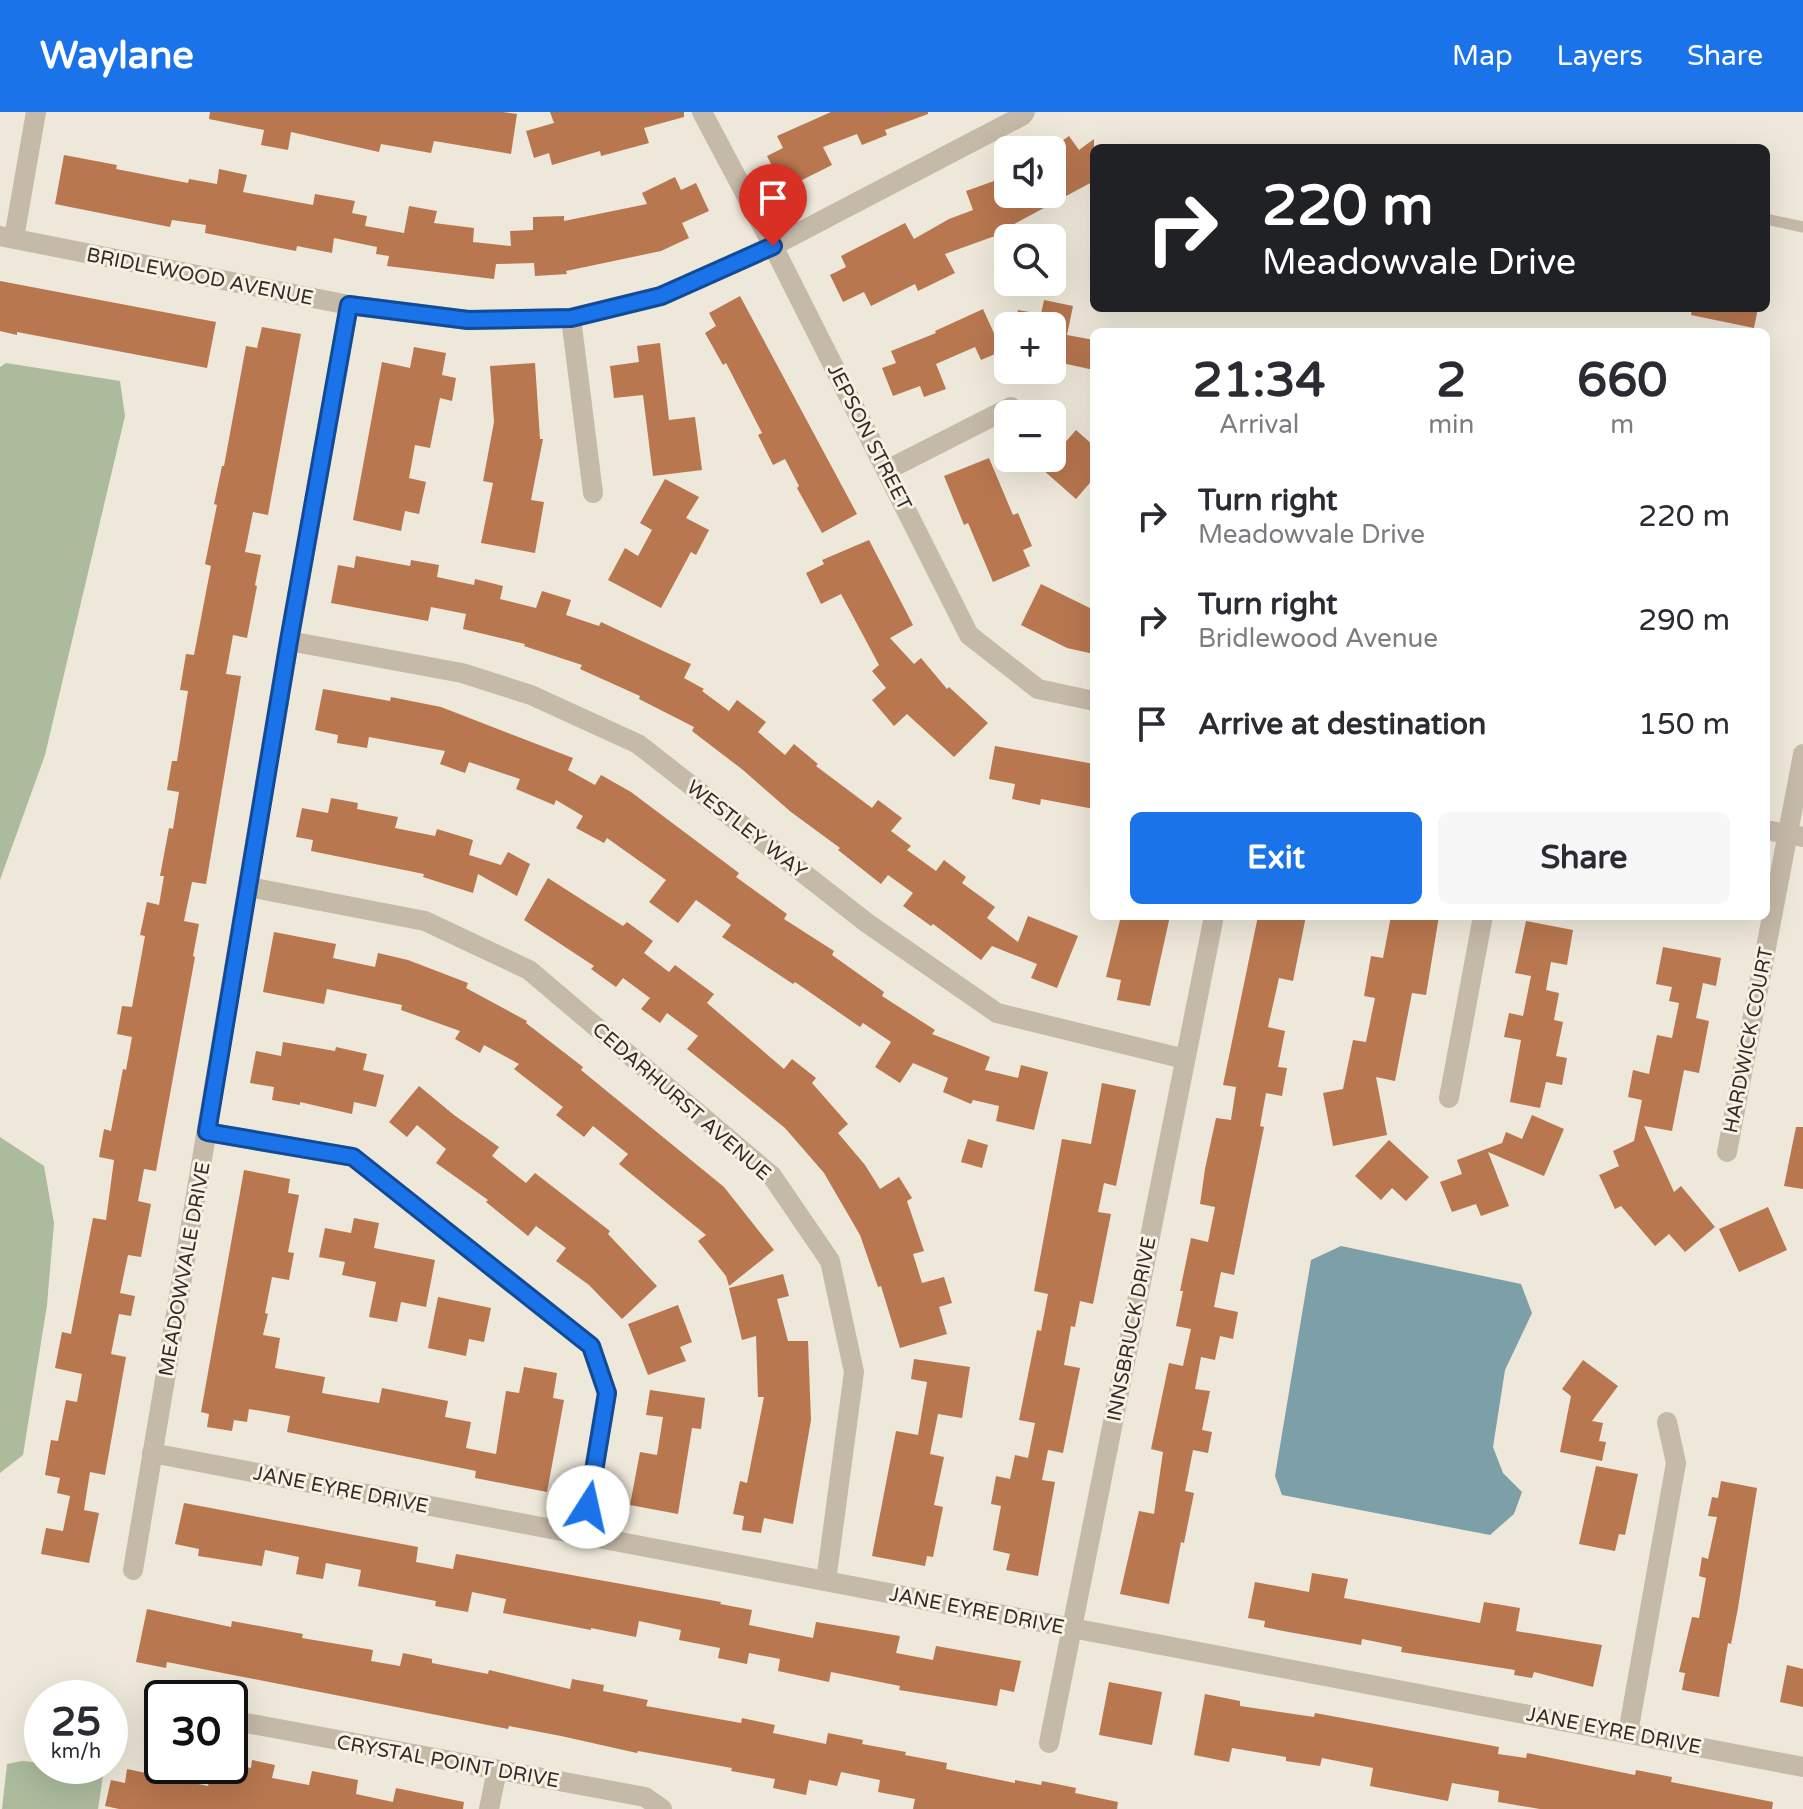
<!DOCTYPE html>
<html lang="en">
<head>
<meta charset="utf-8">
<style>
	:root { --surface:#fff; --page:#f7f7f7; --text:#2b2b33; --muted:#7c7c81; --accent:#1a73e8 }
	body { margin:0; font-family:"Varela Round",sans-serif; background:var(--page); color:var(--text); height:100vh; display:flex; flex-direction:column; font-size:30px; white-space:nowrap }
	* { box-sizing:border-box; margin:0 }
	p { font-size:26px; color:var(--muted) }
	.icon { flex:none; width:44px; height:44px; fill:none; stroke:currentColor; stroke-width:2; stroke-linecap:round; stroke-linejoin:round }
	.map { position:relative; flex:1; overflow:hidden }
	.sheet { position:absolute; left:1090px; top:216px; width:680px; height:592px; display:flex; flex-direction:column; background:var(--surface); border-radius:12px; box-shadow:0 8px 32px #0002 }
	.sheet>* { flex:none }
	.banner { position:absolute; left:1090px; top:32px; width:680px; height:168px; border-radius:12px; box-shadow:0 8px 32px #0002; background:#202124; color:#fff; overflow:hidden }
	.controls { position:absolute; left:994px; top:24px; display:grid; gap:16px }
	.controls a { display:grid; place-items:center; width:72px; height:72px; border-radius:12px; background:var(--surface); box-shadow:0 8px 32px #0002; font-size:40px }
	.speed { position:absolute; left:24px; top:1568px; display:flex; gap:16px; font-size:40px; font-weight:700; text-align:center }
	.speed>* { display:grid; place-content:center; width:104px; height:104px; border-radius:50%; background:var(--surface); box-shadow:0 8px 32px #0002; line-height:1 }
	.speed small { font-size:20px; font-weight:400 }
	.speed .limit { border:4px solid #111; border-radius:12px; background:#fff; color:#111 }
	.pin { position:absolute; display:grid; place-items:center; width:68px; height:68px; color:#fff; margin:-82px -34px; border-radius:50% 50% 50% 0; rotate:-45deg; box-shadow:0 0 8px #0007 }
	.pin .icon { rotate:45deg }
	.me { position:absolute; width:88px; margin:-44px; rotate:10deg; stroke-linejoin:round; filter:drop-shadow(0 0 6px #0008) }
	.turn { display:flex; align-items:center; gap:28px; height:168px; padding:0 40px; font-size:36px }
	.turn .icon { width:104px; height:104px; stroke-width:2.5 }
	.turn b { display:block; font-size:56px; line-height:68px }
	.eta { display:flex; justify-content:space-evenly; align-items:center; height:136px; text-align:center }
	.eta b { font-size:48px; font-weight:700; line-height:56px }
	.action { display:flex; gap:16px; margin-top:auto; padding:16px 40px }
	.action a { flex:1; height:92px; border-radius:12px; background:var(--accent); color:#fff; font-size:32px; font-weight:700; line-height:92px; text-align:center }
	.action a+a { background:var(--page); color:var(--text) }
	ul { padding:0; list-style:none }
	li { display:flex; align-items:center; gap:24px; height:104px; padding:0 40px }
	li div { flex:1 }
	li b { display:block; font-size:30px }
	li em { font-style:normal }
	header { display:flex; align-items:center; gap:48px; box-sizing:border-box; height:112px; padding:0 40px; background:var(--accent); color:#fff }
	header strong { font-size:38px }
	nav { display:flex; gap:44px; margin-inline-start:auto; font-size:28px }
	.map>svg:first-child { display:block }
	.green { fill:#acbb9c }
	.water { fill:#7da0a8 }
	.building { fill:#b8774f }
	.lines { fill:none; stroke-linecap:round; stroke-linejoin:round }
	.lane { stroke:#c5b9a8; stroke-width:11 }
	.street { stroke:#c5b9a8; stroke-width:20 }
	.route-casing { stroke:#114b97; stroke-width:20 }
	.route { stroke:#1a73e8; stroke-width:14 }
	.labels { text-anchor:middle; stroke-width:6; stroke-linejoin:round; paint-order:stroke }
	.street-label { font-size:20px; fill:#322c27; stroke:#f7f1e6 }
</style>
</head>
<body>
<header>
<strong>Waylane</strong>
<nav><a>Map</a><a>Layers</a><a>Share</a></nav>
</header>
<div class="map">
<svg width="1803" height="1697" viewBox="0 0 1803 1697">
	<rect width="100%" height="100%" fill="#eee8da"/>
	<g class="green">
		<polygon points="6,251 120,269 125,304 45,643 0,768 0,255"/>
		<polygon points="0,1025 44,1054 54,1111 47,1193 23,1343 0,1361"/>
		<polygon points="22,1649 42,1651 42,1654 85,1655 103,1664 98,1697 2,1697 7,1652"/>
	</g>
	<polygon class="water" points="1341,1134 1521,1172 1532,1201 1505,1258 1493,1335 1503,1361 1522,1380 1514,1402 1490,1423 1282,1383 1275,1364 1311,1148"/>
	<g class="building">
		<polygon points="210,0 503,0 517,2 511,42 434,29 431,41 381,32 379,40 291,20 288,38 261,33 264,18 209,7"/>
		<polygon points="550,0 684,0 684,5 644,16 649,31 601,44 600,39 552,53 549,41 534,46 526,19 554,11"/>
		<polygon points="831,0 928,0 928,2 885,18 887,23 862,33 857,22 823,35 832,53 784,77 767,44 783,36 777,24"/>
		<polygon points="1069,24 1079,38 1094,27 1094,69 1005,117 1006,120 945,142 955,161 918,179 915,172 871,194 864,180 843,190 830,163 846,155 841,144 905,111 914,127 949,107 973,98 966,79 1008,64 1008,82 1052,82 1052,36"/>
		<polygon points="64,43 117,53 116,57 188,71 189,67 217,72 219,57 247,63 243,80 313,93 315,82 355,89 352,101 367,104 365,114 404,121 409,94 437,99 434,111 474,116 473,130 511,134 510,119 533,118 533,105 564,104 564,109 647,92 642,81 675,65 681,78 696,71 709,99 682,111 689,126 661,139 566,159 567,162 535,164 534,151 496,152 494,167 387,154 389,144 376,142 377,135 334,126 332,141 297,134 296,139 205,121 206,113 172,108 170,115 55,92"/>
		<polygon points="0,169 216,210 207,256 17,220 17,223 0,219"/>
		<polygon points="740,184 857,402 822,421 797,376 799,374 785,347 773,353 758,323 762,321 726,251 723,253 705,221 716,214 709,201"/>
		<polygon points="1044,188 1073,194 1067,223 1094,228 1094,258 1062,251 1060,262 1052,261 1052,214 1014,214 1018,198 1041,202"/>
		<polygon points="1692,196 1758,196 1754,216 1691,203"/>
		<polygon points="983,197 1002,239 981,248 975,235 936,252 946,277 924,285 920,274 893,284 882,256 896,251 891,239 936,221 935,219"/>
		<polygon points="262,215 301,222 268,403 253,400 245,440 261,443 255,473 257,474 247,526 233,523 226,562 241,564 206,772 192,770 184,809 199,812 193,844 195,845 156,1059 144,1057 138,1089 151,1092 141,1145 128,1143 120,1181 135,1184 131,1204 119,1202 111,1242 126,1245 105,1363 90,1360 84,1398 99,1401 89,1451 41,1442 46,1416 63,1419 70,1384 57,1381 60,1366 45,1363 51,1328 58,1329 66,1288 77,1290 82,1262 55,1256 62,1220 71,1222 93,1106 106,1108 114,1048 99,1045 104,1017 111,1019 123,957 126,958 132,925 117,922 122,894 132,895 145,824 140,823 147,790 159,793 164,764 160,764 169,716 173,717 179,680 167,678 172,649 177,649 188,579 180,578 186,542 194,543 211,454 205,452 217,393 214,392 222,354 224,354 246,234 257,236"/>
		<polygon points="660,231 669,308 695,305 702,358 653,364 643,283 614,286 610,254 639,250 637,234"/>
		<polygon points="414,235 446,241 442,263 456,266 452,289 440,286 430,336 415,333 409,366 426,370 419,402 405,399 401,419 353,408 382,250 410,256"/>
		<polygon points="535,251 540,327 543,327 531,388 544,390 535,441 481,431 493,371 483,369 494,310 490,254"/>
		<polygon points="1076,318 1094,334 1094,366 1076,387 1042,357"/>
		<polygon points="989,346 1013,403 1018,401 1032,434 1023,438 1030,454 993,470 968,411 964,413 944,364"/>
		<polygon points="665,367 699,385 686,406 709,418 696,443 691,440 661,496 608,468 625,436 638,444 652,418 640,411"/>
		<polygon points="869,428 913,513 890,526 914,552 921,546 947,577 949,575 988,611 954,645 907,602 894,614 872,588 886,576 872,559 879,553 841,482 821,492 806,461 824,452 822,448"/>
		<polygon points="356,444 410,454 411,448 439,453 437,465 474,473 475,467 503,474 500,487 536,496 542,479 571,488 566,503 599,514 601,510 691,552 684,566 704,577 702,579 729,599 737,588 766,610 758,620 785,643 794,632 818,652 816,654 872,696 878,688 902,706 891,719 911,734 907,738 936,759 944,748 966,765 962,771 995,795 987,806 1018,830 1028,804 1078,824 1057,876 1031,866 1037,852 992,834 981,848 933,812 931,814 903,794 913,781 888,763 881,772 838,738 840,736 791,700 743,658 692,619 694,615 639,587 640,584 580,557 582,553 524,534 525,532 463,517 466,502 431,495 428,509 331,491 338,453 354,456"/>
		<polygon points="1041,472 1094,498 1094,542 1067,536 1021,513"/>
		<polygon points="323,577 390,589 391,585 441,595 573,646 568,658 595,673 601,663 631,680 739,761 736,765 787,802 784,807 834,839 832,843 884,880 882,884 935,918 932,922 990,945 985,958 1018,966 1021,953 1048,960 1034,1018 996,1009 999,994 973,988 971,992 943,980 948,966 913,951 900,971 875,955 891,930 863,911 860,915 795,870 793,872 722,825 731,813 696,788 678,811 649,790 666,768 607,726 604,731 576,716 583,704 556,688 554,693 516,677 520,667 469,650 465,661 440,652 445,639 369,625 367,636 337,631 338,623 315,618"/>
		<polygon points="995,634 1094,652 1094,697 1041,687 1040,693 1012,687 1015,672 989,667"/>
		<polygon points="331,686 358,691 357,697 398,705 395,716 435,724 437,717 473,728 469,743 501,753 508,740 530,752 517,784 478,762 473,781 423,765 424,762 311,739 313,728 296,725 302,696 328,701"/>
		<polygon points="548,766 623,814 627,810 653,829 644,841 669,860 675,853 714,882 707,891 784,957 792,947 816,966 812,971 848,1012 838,1021 865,1053 880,1077 899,1065 912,1086 907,1089 924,1139 913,1142 922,1171 944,1165 952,1191 939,1195 947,1222 900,1236 881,1174 878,1175 860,1123 824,1061 785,1016 687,937 698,924 667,901 660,911 641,897 650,886 623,866 616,875 591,857 594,854 524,808"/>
		<polygon points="1121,804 1170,804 1150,894 1117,888 1121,868 1106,865"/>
		<polygon points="1258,804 1306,804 1293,869 1279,866 1268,915 1285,919 1278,955 1287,956 1282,984 1266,981 1260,1014 1264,1015 1234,1163 1221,1160 1214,1195 1238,1200 1233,1227 1220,1224 1215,1248 1201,1245 1195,1277 1210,1279 1202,1318 1212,1320 1208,1341 1193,1338 1185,1379 1194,1381 1184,1431 1181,1430 1169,1492 1120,1482 1139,1399 1154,1402 1163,1340 1151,1337 1169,1251 1183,1254 1191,1217 1176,1214 1183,1179 1180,1179 1191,1126 1208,1130 1215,1095 1200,1092 1205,1057 1216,1006 1231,1008 1236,975 1223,973"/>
		<polygon points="1391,804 1439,804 1426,883 1412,881 1395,969 1376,965 1387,1023 1333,1034 1323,981 1343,977 1353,928 1366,930 1375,886 1364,884 1371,844 1383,846"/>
		<polygon points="1526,809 1573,818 1567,853 1551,850 1546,878 1559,881 1554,908 1563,910 1556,944 1567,946 1562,973 1546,970 1540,996 1510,990 1521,928 1504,925 1509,901 1523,904 1531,864 1515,861"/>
		<polygon points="274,820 336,832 333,846 375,855 378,841 408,848 468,871 466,876 527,909 526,911 583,955 581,958 724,1075 774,1138 729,1174 726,1164 698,1129 706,1123 619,1052 628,1042 593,1014 584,1025 556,1003 563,995 514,957 519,952 484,933 480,941 455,927 460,919 401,898 402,893 327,877 324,892 263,880"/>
		<polygon points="1663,835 1721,846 1716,874 1703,871 1696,906 1709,909 1699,961 1684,958 1672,1019 1644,1014 1674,1080 1681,1074 1715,1115 1685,1140 1669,1122 1655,1134 1621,1094 1615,1097 1599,1063 1619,1054 1613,1039 1634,1029 1642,988 1628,985 1633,958 1649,962 1657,923 1672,926 1679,891 1669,889 1672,875 1656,872"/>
		<polygon points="283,930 335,939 336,935 367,942 363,958 384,963 376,995 354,990 352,1002 300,990 300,993 272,988 274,975 250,971 256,939 281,944"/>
		<polygon points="1102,971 1136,978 1116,1074 1104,1071 1098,1100 1111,1102 1093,1192 1080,1189 1075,1215 1071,1214 1064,1253 1080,1256 1063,1341 1048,1338 1042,1368 1055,1370 1038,1464 1006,1458 1010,1442 993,1438 1001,1394 991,1392 996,1364 1010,1367 1015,1343 1028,1346 1035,1311 1019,1308 1037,1218 1041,1219 1048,1182 1034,1179 1062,1027 1091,1032"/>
		<polygon points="419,974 454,1003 499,1035 492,1044 526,1071 535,1061 610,1119 608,1122 657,1174 622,1207 589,1173 556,1149 566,1136 536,1114 528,1124 486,1090 488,1088 436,1051 446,1037 417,1013 407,1025 389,1010"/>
		<polygon points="1532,1003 1564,1017 1544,1064 1488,1040 1509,1094 1481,1104 1476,1092 1452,1100 1440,1070 1462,1062 1457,1048 1502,1031 1506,1020 1522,1027"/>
		<polygon points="1796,1015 1803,1015 1803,1077 1784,1074"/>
		<polygon points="968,1027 988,1033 982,1056 961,1050"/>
		<polygon points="1389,1028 1429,1065 1406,1089 1392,1076 1381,1088 1355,1064"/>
		<polygon points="244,1058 290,1067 288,1081 299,1083 288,1140 294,1141 289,1168 272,1165 265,1201 268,1202 263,1223 280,1226 275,1256 325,1265 322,1281 379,1291 382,1276 448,1289 445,1305 471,1310 466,1336 496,1342 506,1279 519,1281 524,1255 557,1261 553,1286 564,1288 547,1380 475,1366 476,1359 287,1320 290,1304 249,1297 247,1310 234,1308 232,1319 207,1315 209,1302 201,1300"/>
		<polygon points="1768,1095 1787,1138 1739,1160 1719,1117"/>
		<polygon points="354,1106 379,1111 374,1136 435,1148 426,1195 401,1190 397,1210 369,1205 376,1170 342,1163 345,1150 319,1145 325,1116 351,1121"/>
		<polygon points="783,1162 789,1184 777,1187 788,1229 808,1229 811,1308 793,1412 764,1406 761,1421 742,1418 744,1404 733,1402 740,1369 747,1371 764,1285 758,1285 756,1224 742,1228 729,1176"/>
		<polygon points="438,1185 491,1196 484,1230 469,1227 466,1244 428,1236"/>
		<polygon points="678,1193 692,1230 680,1235 686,1249 648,1263 628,1212"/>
		<polygon points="914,1247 970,1255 962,1306 938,1302 930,1342 944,1345 934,1393 943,1395 933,1445 927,1444 925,1454 872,1444 896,1319 918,1323 927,1270 911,1267"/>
		<polygon points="1583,1248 1618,1274 1592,1309 1603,1311 1599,1329 1606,1330 1602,1349 1560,1340 1571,1284 1562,1277"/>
		<polygon points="650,1278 705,1286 701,1317 692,1316 678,1402 630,1393 640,1340 657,1343 663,1305 646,1303"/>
		<polygon points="1596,1354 1638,1362 1625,1423 1619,1422 1615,1439 1579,1432"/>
		<polygon points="1721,1369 1757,1376 1738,1496 1731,1532 1728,1531 1719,1585 1682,1578 1685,1561 1679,1560 1692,1505 1699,1506 1706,1466 1699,1464 1702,1445 1708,1447 1717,1405 1708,1404 1712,1385 1718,1386"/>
		<polygon points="184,1391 418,1435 416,1450 453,1457 456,1442 721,1490 720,1492 752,1498 749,1513 813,1526 816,1510 900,1524 896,1541 933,1548 936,1534 1021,1549 1014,1580 1000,1577 997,1594 899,1578 900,1574 831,1560 829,1570 778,1559 780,1547 749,1541 747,1552 718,1546 720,1536 679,1528 681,1518 639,1509 636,1525 591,1516 591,1518 503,1501 506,1487 472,1480 468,1500 435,1494 436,1489 358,1474 361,1458 326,1451 323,1467 296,1462 299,1445 265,1438 262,1454 198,1444 199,1437 175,1432"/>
		<polygon points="1312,1461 1348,1467 1344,1486 1480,1511 1484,1490 1520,1496 1516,1519 1602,1533 1593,1575 1534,1560 1532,1566 1514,1563 1515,1558 1401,1540 1402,1535 1362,1527 1361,1533 1283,1519 1264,1515 1265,1509 1248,1506 1255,1470 1309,1480"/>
		<polygon points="147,1497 231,1515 232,1509 303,1522 302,1526 373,1538 371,1549 400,1554 403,1541 432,1547 432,1551 488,1562 489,1558 570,1577 572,1567 604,1573 603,1579 648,1588 646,1594 741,1611 742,1606 775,1613 773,1621 826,1632 828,1621 863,1628 862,1632 906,1640 905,1643 947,1651 946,1657 1015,1671 1015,1668 1041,1673 1042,1669 1076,1676 1075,1681 1118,1690 1117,1697 913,1697 915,1687 878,1680 880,1668 841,1660 837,1674 809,1668 806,1683 773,1676 775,1667 731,1659 732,1656 638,1639 637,1641 561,1624 509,1614 508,1617 167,1550 166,1556 136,1550"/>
		<polygon points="1787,1553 1803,1557 1803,1595 1780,1590"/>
		<polygon points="1109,1570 1162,1580 1152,1633 1099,1623"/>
		<polygon points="1205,1582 1240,1589 1240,1594 1314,1605 1315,1601 1499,1635 1498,1642 1526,1646 1527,1641 1635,1663 1636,1658 1672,1665 1671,1670 1773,1690 1772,1697 1540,1697 1498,1690 1499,1679 1452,1671 1448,1689 1370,1674 1373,1656 1322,1646 1320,1654 1286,1649 1286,1645 1232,1636 1229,1650 1194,1643"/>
		<polygon points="252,1648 275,1653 272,1666 309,1673 312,1659 358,1668 356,1682 393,1690 392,1694 396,1676 464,1690 463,1697 119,1697 105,1694 111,1668 125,1671 127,1657 208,1674 212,1654 230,1654 230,1652 251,1656"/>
	</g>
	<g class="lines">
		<polyline class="lane" points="1766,107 1803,115"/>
		<g class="street">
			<polyline points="702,0 773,134 969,523 1038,577 1094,589"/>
			<polyline points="0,124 349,193 468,208 571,206 661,184 773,134 1022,4 1025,0"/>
			<polyline points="14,126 36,0"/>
			<polyline points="571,206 593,381"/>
			<polyline points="887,358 1011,295"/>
			<polyline points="289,529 462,561 531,583 638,632 867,811 997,901 1185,947"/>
			<polyline points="1766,718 1803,725"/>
			<polyline points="249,775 425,809 529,858 772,1064 830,1149 854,1260 826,1469"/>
			<polyline points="1449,986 1483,804"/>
			<polyline points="207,1020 353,1045 591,1234 607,1281 583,1423"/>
			<polyline points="1727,1040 1803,642"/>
			<polyline points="152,1341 1803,1655"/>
			<polyline points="133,1458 289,529 349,193"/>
			<polyline points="230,1608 645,1685 662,1697"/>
			<polyline points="1628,1621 1676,1351 1667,1310"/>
			<polyline points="1049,1631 1214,804"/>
			<polyline points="489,1697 497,1658"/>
		</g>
	</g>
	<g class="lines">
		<g class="route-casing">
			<polyline id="route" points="588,1395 607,1281 591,1234 353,1045 207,1020 289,529 349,193 468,208 571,206 661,184 773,134"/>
		</g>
		<use href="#route" class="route"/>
	</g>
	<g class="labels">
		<g class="street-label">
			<text transform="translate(200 164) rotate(11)" y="7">BRIDLEWOOD AVENUE</text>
			<text transform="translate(870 325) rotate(63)" y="7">JEPSON STREET</text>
			<text transform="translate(747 717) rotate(38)" y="7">WESTLEY WAY</text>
			<text transform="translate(1748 928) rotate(-79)" y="7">HARDWICK COURT</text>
			<text transform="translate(682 989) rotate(41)" y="7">CEDARHURST AVENUE</text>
			<text transform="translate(184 1157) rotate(-80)" y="7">MEADOWVALE DRIVE</text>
			<text transform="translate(1131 1217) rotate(-79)" y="7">INNSBRUCK DRIVE</text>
			<text transform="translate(341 1377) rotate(11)" y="7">JANE EYRE DRIVE</text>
			<text transform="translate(977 1498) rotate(11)" y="7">JANE EYRE DRIVE</text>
			<text transform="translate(1614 1618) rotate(11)" y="7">JANE EYRE DRIVE</text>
			<text transform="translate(448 1649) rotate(10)" y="7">CRYSTAL POINT DRIVE</text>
		</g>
	</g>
</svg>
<div class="controls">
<a><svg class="icon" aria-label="sound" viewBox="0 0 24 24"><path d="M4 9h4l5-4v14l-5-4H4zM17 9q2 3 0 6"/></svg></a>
<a><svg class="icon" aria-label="search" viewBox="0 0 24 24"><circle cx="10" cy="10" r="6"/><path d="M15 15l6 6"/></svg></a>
<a>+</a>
<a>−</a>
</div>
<div class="speed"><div>25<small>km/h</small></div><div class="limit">30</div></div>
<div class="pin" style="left:773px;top:134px;background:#d93025"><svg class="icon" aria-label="arrive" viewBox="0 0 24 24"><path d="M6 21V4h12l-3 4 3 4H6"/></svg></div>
<svg class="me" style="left:588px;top:1395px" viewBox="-20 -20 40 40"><circle r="19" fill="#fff"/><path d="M0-13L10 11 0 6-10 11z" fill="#1a73e8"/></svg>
<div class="banner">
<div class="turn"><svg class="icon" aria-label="right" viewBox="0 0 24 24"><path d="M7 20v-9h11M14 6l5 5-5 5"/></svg><div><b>220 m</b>Meadowvale Drive</div></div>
</div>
<section class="sheet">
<div class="eta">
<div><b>21:34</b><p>Arrival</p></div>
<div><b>2</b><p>min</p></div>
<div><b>660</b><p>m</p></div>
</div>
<ul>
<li><svg class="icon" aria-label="right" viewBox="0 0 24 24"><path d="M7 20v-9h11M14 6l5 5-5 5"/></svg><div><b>Turn right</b><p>Meadowvale Drive</p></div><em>220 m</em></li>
<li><svg class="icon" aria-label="right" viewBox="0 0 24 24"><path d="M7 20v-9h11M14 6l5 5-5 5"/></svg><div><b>Turn right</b><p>Bridlewood Avenue</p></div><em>290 m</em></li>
<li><svg class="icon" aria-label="arrive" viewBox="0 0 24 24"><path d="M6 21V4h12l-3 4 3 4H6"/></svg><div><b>Arrive at destination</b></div><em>150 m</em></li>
</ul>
<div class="action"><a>Exit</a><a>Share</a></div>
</section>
</div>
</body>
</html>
